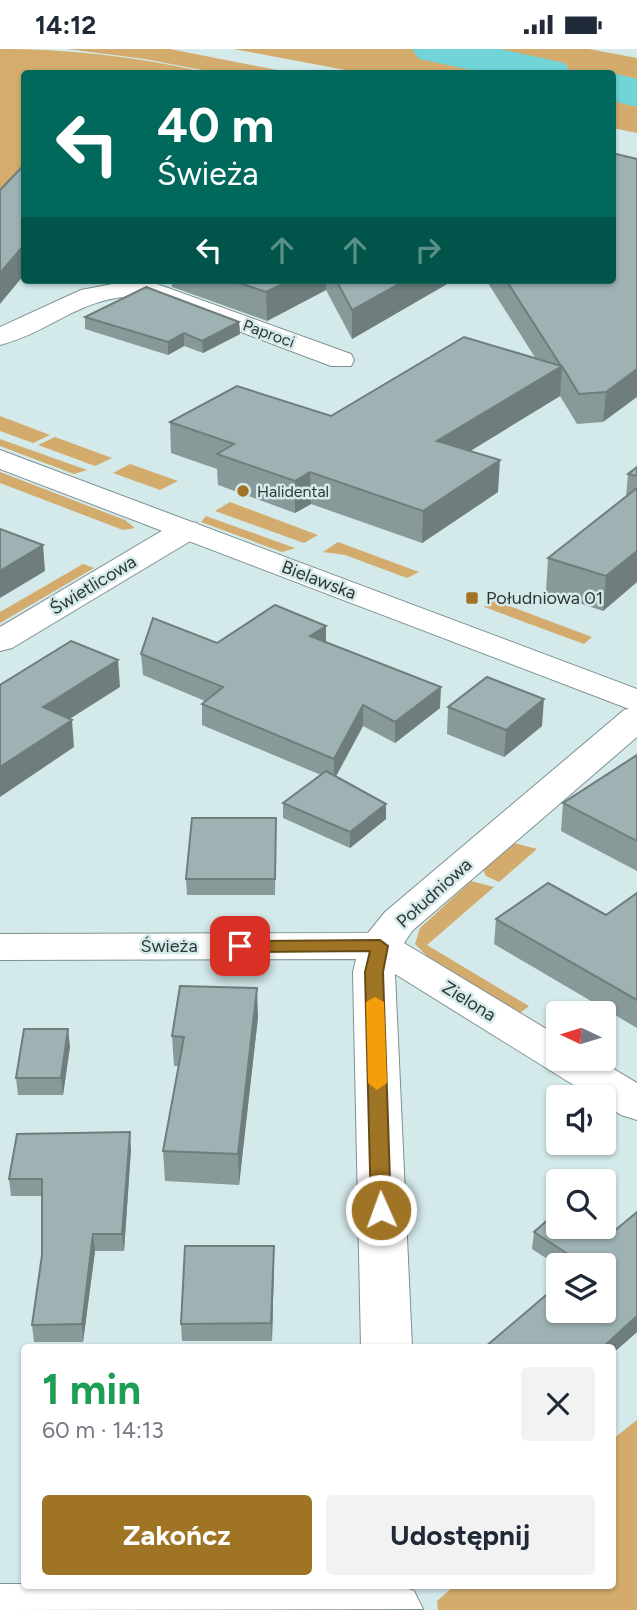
<!DOCTYPE html>
<html lang="pl">
<head>
<meta charset="utf-8">
<style>
	:root { --surface:#fff; --page:#f2f2f3; --text:#1f2937; --muted:#747a83; --accent:#9f7424 }
	body { margin:0; font-family:Figtree,sans-serif; background:var(--page); color:var(--text); height:100vh; display:flex; flex-direction:column; font-size:26px; white-space:nowrap }
	* { box-sizing:border-box; margin:0 }
	p { font-size:23px; color:var(--muted) }
	.icon { flex:none; width:38px; height:38px; fill:none; stroke:currentColor; stroke-width:2; stroke-linecap:round; stroke-linejoin:round }
	.map { position:relative; flex:1; overflow:hidden }
	.panel { position:absolute; left:21px; top:1295px; width:595px; height:245px; display:flex; flex-direction:column; background:var(--surface); border-radius:7px; box-shadow:0 2px 5px #0004 }
	.panel>* { flex:none }
	.guide { position:absolute; left:21px; top:21px; width:595px; height:214px; border-radius:7px; box-shadow:0 2px 5px #0004; background:#00695c; color:#fff; overflow:hidden }
	.needle { width:46px; rotate:274deg }
	.controls { position:absolute; left:546px; top:952px; display:grid; gap:14px }
	.controls a { display:grid; place-items:center; width:70px; height:70px; border-radius:7px; background:var(--surface); box-shadow:0 2px 5px #0004; font-size:35px }
	.pin { position:absolute; display:grid; place-items:center; width:60px; height:60px; color:#fff; margin:-30px; border-radius:14px; box-shadow:0 4px 10px #0006 }
	.me { position:absolute; width:77px; margin:-38px; rotate:358deg; stroke-linejoin:round; filter:drop-shadow(0 0 5px #0008) }
	.turn { display:flex; align-items:center; gap:24px; height:147px; padding:0 21px; font-size:32px }
	.turn .icon { width:91px; height:91px; stroke-width:2.5 }
	.turn b { display:block; font-size:49px; line-height:60px }
	.lanes { display:flex; align-items:center; height:66px; padding:0 21px; background:#0003; justify-content:center; gap:35px; direction:ltr }
	.lanes .off { opacity:.35 }
	.round { display:grid; place-items:center; flex:none; width:74px; height:74px; border-radius:7px; background:var(--page) }
	.overview { display:flex; align-items:center; justify-content:space-between; height:119px; padding:0 21px }
	h1 { font-size:42px; font-weight:700; line-height:52px; color:#1e9e55 }
	.button { display:flex; gap:14px; margin-top:auto; padding:14px 21px }
	.button a { flex:1; height:80px; border-radius:7px; background:var(--accent); color:#fff; font-size:28px; font-weight:700; line-height:80px; text-align:center }
	.button a+a { background:var(--page); color:var(--text) }
	.status { display:flex; justify-content:space-between; align-items:center; height:49px; padding:0 35px; background:var(--surface); direction:ltr }
	.status svg { height:19px; fill:currentColor }
	.map>svg:first-child { display:block }
	.green { fill:#d3ac6d }
	.forest { fill:#d4ad6d }
	.lines { fill:none; stroke-linecap:round; stroke-linejoin:round }
	.river { fill:#71d4d9; fill-rule:evenodd }
	.minor-casing { stroke:#7e9192; stroke-width:2 }
	.tertiary-casing { stroke:#7e9192; stroke-width:2 }
	.minor { fill:#fff; fill-rule:evenodd }
	.tertiary { fill:#fff; fill-rule:evenodd }
	.wall { fill:#88999a }
	.shaded-wall { fill:#6f7d7d }
	.building { fill:#9eb2b3; stroke:#6f7d7d; stroke-width:2 }
	.route { fill:#9f7424; stroke:#674b17; stroke-width:2 }
	.slow { fill:#f59e0b }
	.poi-dot { fill:#9f7424; stroke:#d4e9ea; stroke-width:2.5 }
	.labels { text-anchor:middle; stroke-width:5; stroke-linejoin:round; paint-order:stroke }
	.far-street-label { font-size:16px; fill:#2f3737; stroke:#d4e9ea }
	.far-poi-label { font-size:16px; fill:#2f3737; stroke:#d4e9ea; text-anchor:start }
	.street-label { font-size:18px; fill:#2f3737; stroke:#d4e9ea }
	.poi-label { font-size:18px; fill:#2f3737; stroke:#d4e9ea; text-anchor:start }
</style>
</head>
<body>
<div class="status"><b>14:12</b><svg viewBox="0 0 49 12"><path d="M0 12V9h3v3zM5 12V6h3v6zM10 12V3h3v9zM15 12V0h3v12zM26 1h20v11H26zM47 4h2v5h-2z"/></svg></div>
<div class="map">
<svg width="637" height="1561" viewBox="0 0 637 1561">
	<rect width="100%" height="100%" fill="#d4e9ea"/>
	<g class="green">
		<polygon points="67,0 170,0 292,24 217,24 145,10"/>
		<polygon points="234,0 589,0 637,9 637,84 613,79 612,24 361,24"/>
		<polygon points="0,367 50,386 33,394 0,382"/>
		<polygon points="55,388 112,409 95,417 38,396"/>
		<polygon points="0,390 87,421 74,425 0,397"/>
		<polygon points="130,415 178,432 160,441 113,424"/>
		<polygon points="0,423 125,471 135,479 123,481 0,434"/>
		<polygon points="230,453 318,486 304,494 215,462"/>
		<polygon points="206,467 295,499 282,503 201,473"/>
		<polygon points="338,493 419,523 407,529 345,506 323,503"/>
		<polygon points="83,515 94,519 0,574 0,563"/>
		<polygon points="493,551 592,588 584,595 484,558"/>
		<polygon points="514,794 537,800 499,833 486,827 483,821"/>
		<polygon points="471,832 494,838 427,896 529,957 520,964 427,907 415,895 420,879"/>
		<polygon points="637,1371 637,1561 438,1561 437,1552 454,1537 612,1536 613,1390"/>
	</g>
	<path class="forest" d="M0,0c67,0 130,7 195,21l-6,3h-165v103l-24,17z"/>
	<g class="lines">
		<g class="river">
			<polygon points="412,0 500,0 565,14 571,24 485,24 419,10"/>
			<polygon points="609,24 612,24 637,30 637,58 612,52 612,24"/>
		</g>
		<g class="minor-casing">
			<g id="minor">
				<path d="M128,232l29,3 194,70 3,6 -3,6h-20l-186,-70c-64,-2 -91,35 -145,49v-18l81,-37z"/>
				<polygon points="186,472 197,474 202,481 197,488 12,599 0,602 0,578 175,474"/>
				<polygon points="637,658 637,688 413,881 404,894 558,987 558,1010 597,1010 637,1034 637,1071 621,1066 604,1055 604,1048 593,1048 395,925 412,1298 361,1298 353,923 356,910 0,911 0,885 368,884 385,863 624,661"/>
				<polygon points="0,1535 399,1536 414,1542 423,1560 0,1561"/>
			</g>
		</g>
		<g class="tertiary-casing">
			<polygon id="tertiary" points="0,401 637,640 637,663 0,420"/>
		</g>
		<use href="#minor" class="minor"/>
		<use href="#tertiary" class="tertiary"/>
	</g>
	<g class="wall">
		<polygon points="637,110 603,373 577,375 560,347 470,402 498,443 422,494 311,455 295,464 218,436 217,420 171,404 170,373 331,367 536,310 486,231 612,231"/>
		<polygon points="172,231 454,231 352,290 326,241 267,272 172,238"/>
		<polygon points="85,268 239,273 240,285 203,304 184,297 168,306 85,280"/>
		<polygon points="637,418 637,533 603,562 546,543 548,509 626,448 628,425"/>
		<polygon points="217,594 326,594 440,659 395,694 363,677 336,727 386,770 350,799 283,769 283,754 321,726 202,676 202,655 205,652 143,626 141,605"/>
		<polygon points="448,658 542,677 504,708 447,685"/>
		<polygon points="637,706 637,822 561,782 563,754"/>
		<polygon points="276,769 275,846 187,846 186,830"/>
		<polygon points="637,844 637,979 494,895 496,870 606,866"/>
		<polygon points="258,968 239,1136 165,1132 163,1102 179,1017 174,1017 172,987"/>
		<polygon points="70,997 63,1046 18,1046 16,1029"/>
		<polygon points="131,1100 124,1202 95,1202 83,1293 34,1293 32,1276 42,1206 42,1147 11,1147 9,1130"/>
		<polygon points="637,1163 637,1283 612,1305 604,1216 558,1216 558,1217 532,1200 534,1183 613,1183"/>
		<polygon points="274,1214 272,1292 182,1292 181,1275"/>
	</g>
	<g class="shaded-wall">
		<polygon points="24,196 24,226 0,255 0,224"/>
		<polygon points="291,231 326,231 326,241 267,272 266,243"/>
		<polygon points="406,231 454,231 352,290 352,261"/>
		<polygon points="239,273 240,285 203,304 202,292"/>
		<polygon points="184,284 184,297 168,306 168,293"/>
		<polygon points="562,317 560,347 436,423 437,392"/>
		<polygon points="637,320 637,348 603,373 606,343"/>
		<polygon points="500,411 498,443 422,494 423,462"/>
		<polygon points="310,423 311,455 295,464 295,432"/>
		<polygon points="43,496 45,522 0,549 0,522"/>
		<polygon points="637,502 637,533 603,562 606,527"/>
		<polygon points="326,577 326,597 310,587"/>
		<polygon points="118,611 120,638 46,685 43,658"/>
		<polygon points="441,638 440,659 395,694 395,673"/>
		<polygon points="544,650 542,677 504,708 506,681"/>
		<polygon points="363,656 363,677 334,731 334,710"/>
		<polygon points="72,671 74,698 0,748 0,718"/>
		<polygon points="386,755 386,770 350,799 350,783"/>
		<polygon points="257,939 258,968 239,1136 238,1105"/>
		<polygon points="68,980 70,997 63,1046 61,1029"/>
		<polygon points="130,1083 131,1100 124,1202 122,1185"/>
		<polygon points="93,1185 95,1202 83,1293 82,1275"/>
		<polygon points="274,1197 274,1214 272,1292 271,1274"/>
		<polygon points="637,1267 637,1283 612,1305 612,1298 603,1298"/>
	</g>
	<g class="building">
		<polygon points="612,104 637,110 637,320 606,343 579,345 562,317 437,392 500,411 423,462 310,423 295,432 217,405 234,395 170,373 237,337 331,367 464,288 561,317 506,231 612,231"/>
		<polygon points="24,116 24,196 0,224 0,141"/>
		<polygon points="231,231 291,231 266,243"/>
		<polygon points="336,231 406,231 352,261"/>
		<polygon points="146,238 239,273 202,292 184,284 168,293 85,268"/>
		<polygon points="637,418 637,427 628,425"/>
		<polygon points="637,439 637,502 606,527 548,509"/>
		<polygon points="0,480 43,496 0,522"/>
		<polygon points="275,556 326,577 310,587 441,638 395,673 363,656 334,710 202,655 223,638 141,605 153,569 217,594"/>
		<polygon points="71,592 118,611 43,658 72,671 0,718 0,636"/>
		<polygon points="487,628 544,650 506,681 448,658"/>
		<polygon points="637,706 637,792 563,754"/>
		<polygon points="326,722 386,755 350,783 283,754"/>
		<polygon points="192,769 276,769 275,830 186,830"/>
		<polygon points="548,834 606,866 637,844 637,951 496,870"/>
		<polygon points="180,937 257,939 238,1105 163,1102 184,988 172,987"/>
		<polygon points="24,980 68,980 61,1029 16,1029"/>
		<polygon points="130,1083 122,1185 93,1185 82,1275 32,1276 42,1206 42,1130 9,1130 17,1085"/>
		<polygon points="558,1162 558,1178 604,1178 613,1183 637,1163 637,1267 603,1298 485,1298 558,1236 558,1262 604,1262 604,1216 581,1216 583,1215 534,1183"/>
		<polygon points="185,1197 274,1197 271,1274 181,1275"/>
	</g>
	<polygon class="route" points="380,891 388,897 383,923 391,1161 381,1168 371,1161 365,923 370,902 240,903 231,897 240,892"/>
	<polygon class="slow" points="375,948 384,953 387,1034 377,1041 368,1034 366,953"/>
	<g class="poi-dot">
		<circle cx="243" cy="442" r="7"/>
		<rect x="465" y="542" width="14" height="14" rx="3.5"/>
	</g>
	<g class="labels">
		<g class="far-street-label">
			<text transform="translate(269 284) rotate(20)" y="6">Paproci</text>
		</g>
		<g class="far-poi-label">
			<text x="257" y="448">Halidental</text>
		</g>
		<g class="street-label">
			<text transform="translate(319 531) rotate(21)" y="6">Bielawska</text>
			<text transform="translate(93 536) rotate(-31)" y="6">Świetlicowa</text>
			<text transform="translate(434 844) rotate(-42)" y="6">Południowa</text>
			<text x="169" y="903">Świeża</text>
			<text transform="translate(469 952) rotate(32)" y="6">Zielona</text>
		</g>
		<g class="poi-label">
			<text x="486" y="555">Południowa 01</text>
		</g>
	</g>
</svg>
<div class="controls">
<a><svg class="needle" viewBox="-14 -14 28 28"><path d="M0-13l5 13h-10z" fill="#e53935"/><path d="M0 13l5-13h-10z" fill="#747a83"/></svg></a>
<a><svg class="icon" aria-label="sound" viewBox="0 0 24 24"><path d="M4 9h4l5-4v14l-5-4H4zM17 9q2 3 0 6"/></svg></a>
<a><svg class="icon" aria-label="search" viewBox="0 0 24 24"><circle cx="10" cy="10" r="6"/><path d="M15 15l6 6"/></svg></a>
<a><svg class="icon" aria-label="layers" viewBox="0 0 24 24"><path d="M12 4l9 5-9 5-9-5zM3 14l9 5 9-5"/></svg></a>
</div>
<div class="pin" style="left:240px;top:897px;background:#d93025"><svg class="icon" aria-label="arrive" viewBox="0 0 24 24"><path d="M6 21V4h12l-3 4 3 4H6"/></svg></div>
<svg class="me" style="left:381px;top:1161px" viewBox="-20 -20 40 40"><circle r="17" fill="#9f7424" stroke="#fff" stroke-width="3"/><path d="M0-11L8 9 0 5-8 9z" fill="#fff"/></svg>
<div class="guide">
<div class="turn"><svg class="icon" aria-label="left" viewBox="0 0 24 24"><path d="M17 20v-9H6M10 6l-5 5 5 5"/></svg><div><b>40 m</b>Świeża</div></div>
<div class="lanes"><svg class="icon" aria-label="left" viewBox="0 0 24 24"><path d="M17 20v-9H6M10 6l-5 5 5 5"/></svg><svg class="icon off" aria-label="ahead" viewBox="0 0 24 24"><path d="M12 20V5M6 11l6-6 6 6"/></svg><svg class="icon off" aria-label="ahead" viewBox="0 0 24 24"><path d="M12 20V5M6 11l6-6 6 6"/></svg><svg class="icon off" aria-label="right" viewBox="0 0 24 24"><path d="M7 20v-9h11M14 6l5 5-5 5"/></svg></div>
</div>
<section class="panel">
<div class="overview"><div><h1>1 min</h1><p>60 m · 14:13</p></div><a class="round"><svg class="icon" aria-label="close" viewBox="0 0 24 24"><path d="M6 6l12 12M18 6L6 18"/></svg></a></div>
<div class="button"><a>Zakończ</a><a>Udostępnij</a></div>
</section>
</div>
</body>
</html>
